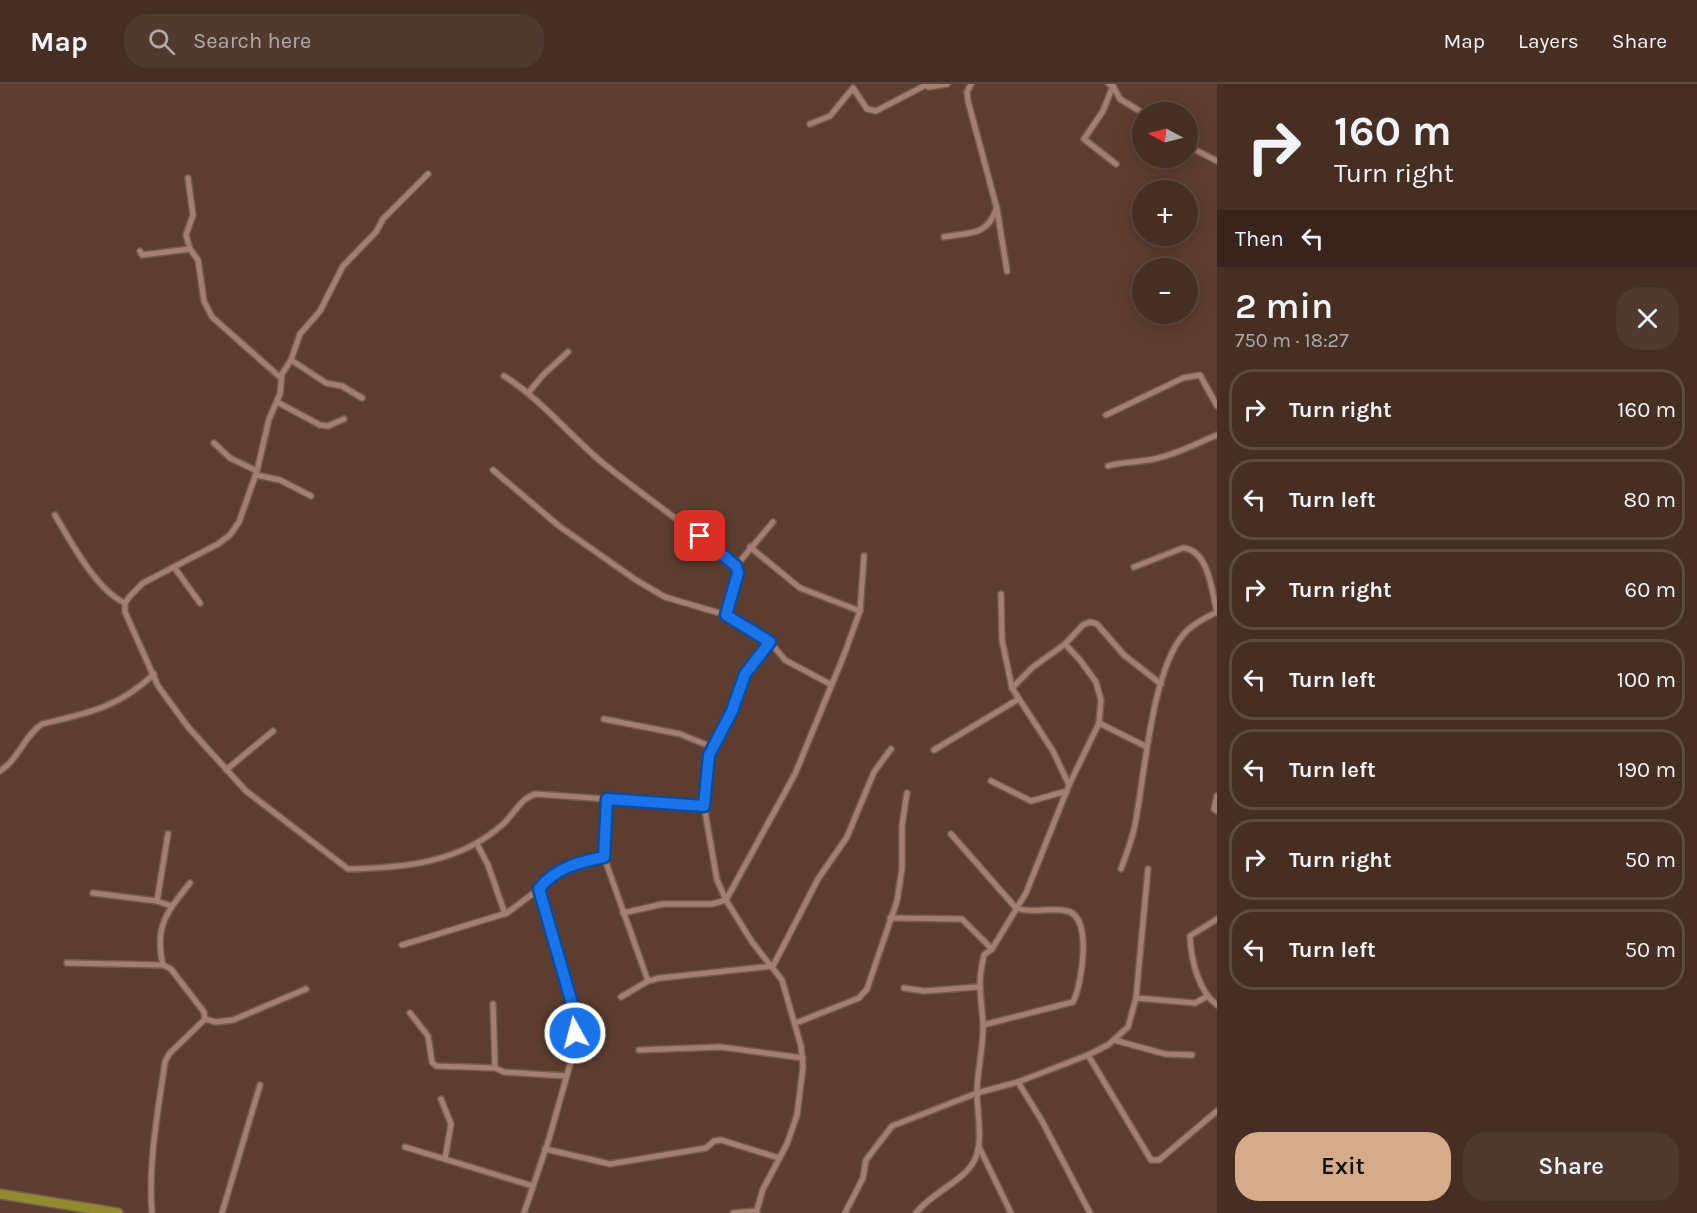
<!DOCTYPE html>
<html lang="en">
<head>
<meta charset="utf-8">
<style>
	:root { --surface:#462e23; --page:#503a30; --text:#f1f3f6; --muted:#b0a8a6; --line:#5e4a41; --accent:#d6ab8b }
	body { margin:0; font-family:Karla,sans-serif; background:var(--page); color:var(--text); height:100vh; display:flex; flex-direction:column; font-size:22px; white-space:nowrap }
	* { box-sizing:border-box; margin:0 }
	p { font-size:20px; color:var(--muted) }
	.icon { flex:none; width:33px; height:33px; fill:none; stroke:currentColor; stroke-width:2; stroke-linecap:round; stroke-linejoin:round }
	.map { position:relative; flex:1; overflow:hidden }
	.details { display:flex; flex-direction:column; background:var(--surface); width:480px }
	.details>* { flex:none }
	.guide { background:#462e23; color:var(--text); overflow:hidden }
	.needle { width:39px; rotate:277deg }
	.tools { position:absolute; left:1132px; top:18px; display:grid; gap:12px }
	.tools a { display:grid; place-items:center; width:66px; height:66px; border-radius:50%; background:var(--surface); box-shadow:0 3px 15px #0003,0 0 0 2px var(--line); font-size:30px }
	.pin { position:absolute; display:grid; place-items:center; width:51px; height:51px; color:#fff; margin:-26px; border-radius:12px; box-shadow:0 3px 9px #0006 }
	.me { position:absolute; width:66px; margin:-33px; rotate:353deg; stroke-linejoin:round; filter:drop-shadow(0 0 4px #0008) }
	.turn { display:flex; align-items:center; gap:21px; height:126px; padding:0 18px; font-size:27px }
	.turn .icon { width:78px; height:78px; stroke-width:2.5 }
	.turn b { display:block; font-size:42px; line-height:51px }
	.then { display:flex; align-items:center; height:57px; padding:0 18px; background:#0003; gap:12px; font-size:22px }
	.round { display:grid; place-items:center; flex:none; width:63px; height:63px; border-radius:24px; background:var(--page) }
	.headline { display:flex; align-items:center; justify-content:space-between; height:102px; padding:0 18px }
	h1 { font-size:36px; font-weight:600; line-height:45px }
	.action { display:flex; gap:12px; margin-top:auto; padding:12px 18px }
	.action a { flex:1; height:69px; border-radius:24px; background:var(--accent); color:#111; font-size:24px; font-weight:600; line-height:69px; text-align:center }
	.action a+a { background:var(--page); color:var(--text) }
	ul { padding:0; list-style:none }
	li { display:flex; align-items:center; gap:18px; height:81px; margin:0 12px 9px; padding:0 6px; border:3px solid var(--line); border-radius:24px }
	li div { flex:1 }
	li b { display:block; font-size:22px }
	li em { font-style:normal }
	header { display:flex; align-items:center; gap:36px; box-sizing:border-box; height:84px; padding:0 30px; background:var(--surface); border-bottom:2px solid var(--line) }
	header strong { font-size:28px }
	nav { display:flex; gap:33px; margin-inline-start:auto; font-size:21px }
	.search { width:420px; height:54px; background:var(--page); display:flex; align-items:center; gap:15px; box-sizing:border-box; padding:0 21px; border-radius:24px; color:var(--muted); font-size:22px }
	main { display:flex; flex:1; min-height:0 }
	.map>svg:first-child { display:block }
	.lines { fill:none; stroke-linecap:round; stroke-linejoin:round }
	.minor-casing { stroke:#755b4f; stroke-width:8 }
	.motorway-casing { stroke:#755b4f; stroke-width:12 }
	.minor { stroke:#a37f70; stroke-width:5 }
	.motorway { stroke:#928a2f; stroke-width:9 }
	.route-casing { stroke:#114b97; stroke-width:15 }
	.route { stroke:#1a73e8; stroke-width:10 }
</style>
</head>
<body>
<header>
<strong>Map</strong>
<div class="search"><svg class="icon" aria-label="search" viewBox="0 0 24 24"><circle cx="10" cy="10" r="6"/><path d="M15 15l6 6"/></svg>Search here</div>
<nav><a>Map</a><a>Layers</a><a>Share</a></nav>
</header>
<main>
<div class="map">
<svg width="1217" height="1129" viewBox="0 0 1217 1129">
	<rect width="100%" height="100%" fill="#5d3d2f"/>
	<g class="lines">
		<g class="minor-casing">
			<g id="minor">
				<polyline points="924,0 929,3 947,0"/>
				<polyline points="971,0 967,8 968,17 997,125 1007,187"/>
				<polyline points="1109,0 1113,2 1120,15 1143,29"/>
				<polyline points="1113,2 1103,27 1084,55 1116,80"/>
				<polyline points="810,40 830,32 853,4 867,25 876,27 924,2"/>
				<polyline points="1188,62 1217,77"/>
				<path d="M428,90l-45,45 -7,13 -33,34 -23,45 -20,23 -9,26 -9,14 -2,20 -11,25 -12,52 -18,51 -9,13 -12,9 -75,39 -13,13 -5,7v9l33,74 30,41 58,64 102,78c55,-1 111,-6 154,-44 12,-10 18,-27 34,-31l168,12"/>
				<polyline points="188,94 193,131 186,151 190,165 198,176 204,217 212,233 281,294"/>
				<path d="M944,153c25,-5 42,0 52,-27"/>
				<polyline points="140,167 142,171 190,165"/>
				<polyline points="291,276 326,299 342,302 362,314"/>
				<path d="M504,292c37,23 66,60 100,88 44,35 89,66 132,102l2,7 -12,42"/>
				<polyline points="529,308 543,291 568,268"/>
				<polyline points="277,318 320,341 328,342 344,335"/>
				<polyline points="1106,331 1183,294 1200,291 1217,322"/>
				<polyline points="214,359 230,374 257,387"/>
				<path d="M1108,382c12,-4 21,-3 33,-5 26,-2 52,-16 76,-26"/>
				<polyline points="493,386 559,442 636,496 665,513 726,531 770,558 785,576 830,600"/>
				<polyline points="256,391 280,396 311,412"/>
				<path d="M55,431c15,26 42,76 70,88"/>
				<polyline points="750,463 800,504 860,527"/>
				<polyline points="736,482 773,438"/>
				<polyline points="174,483 200,519"/>
				<path d="M1134,483l49,-19c26,2 29,44 34,65"/>
				<polyline points="1001,510 1002,556 1012,604 1053,667 1069,701"/>
				<polyline points="1012,604 1033,583 1065,560 1083,541 1090,538 1097,540 1124,571 1161,600"/>
				<polyline points="604,635 680,650 712,663"/>
				<polyline points="1099,639 1147,663"/>
				<polyline points="934,666 1017,616"/>
				<polyline points="226,686 273,647"/>
				<path d="M0,687c19,-12 24,-35 42,-47 46,-11 76,-16 112,-50"/>
				<polyline points="991,697 1031,717 1067,707"/>
				<polyline points="1217,712 1214,725 1217,727"/>
				<polyline points="607,715 604,773 648,897"/>
				<path d="M951,750l65,74c18,6 34,-1 51,3 26,5 15,74 6,91l-90,23"/>
				<polyline points="477,760 488,781 505,830"/>
				<path d="M1121,785c5,-14 11,-29 14,-44 10,-50 16,-151 48,-190 8,-10 22,-17 34,-23"/>
				<polyline points="93,809 157,817 171,822"/>
				<polyline points="157,817 168,750"/>
				<polyline points="623,829 663,820 712,820 726,816 795,690 844,571 860,527 864,472"/>
				<polyline points="890,834 962,835 992,865"/>
				<path d="M1217,835l-27,17c1,23 8,55 27,69"/>
				<polyline points="402,861 507,829 539,805 547,795 568,783 604,773"/>
				<polyline points="67,879 163,881 171,885 204,928 205,935"/>
				<path d="M163,881c-9,-39 4,-53 27,-82"/>
				<polyline points="773,882 818,795 847,753 874,688 891,665"/>
				<polyline points="904,904 924,907 978,903"/>
				<polyline points="621,913 648,897 660,894 773,882"/>
				<polyline points="1136,914 1195,919 1206,913"/>
				<polyline points="493,920 495,984 504,988 566,992"/>
				<polyline points="410,929 428,952 432,978 436,982 495,984"/>
				<polyline points="205,935 216,938 233,936 306,905"/>
				<polyline points="796,939 859,914 867,905 897,817 902,785 902,741 907,709"/>
				<polyline points="1114,956 1165,970 1192,971"/>
				<polyline points="639,966 721,963 803,974"/>
				<polyline points="1088,971 1151,1076 1159,1076 1217,1027"/>
				<polyline points="1018,998 1088,971 1108,961 1128,943 1136,914 1148,785"/>
				<polyline points="441,1015 451,1040 445,1075"/>
				<polyline points="405,1063 533,1102"/>
				<polyline points="979,1063 1011,1129"/>
				<polyline points="545,1065 610,1080 706,1064 714,1057 721,1056 779,1074"/>
				<path d="M152,1129c-4,-50 6,-102 13,-151l4,-8 36,-35"/>
				<polyline points="222,1129 260,1001"/>
				<polyline points="524,1129 549,1055 571,977 575,949 571,916 539,805"/>
				<polyline points="733,1129 757,1127"/>
				<polyline points="756,1129 763,1105 787,1060 797,1031 803,983 801,962 782,896 752,858 726,816 717,796 704,722 709,671 731,627 739,601 770,558"/>
				<polyline points="845,1129 863,1094 866,1076 892,1042 977,1009 1018,998 1042,1037 1090,1129"/>
				<path d="M916,1129c15,-20 48,-32 58,-52 10,-18 3,-48 3,-68 0,-23 7,-47 6,-70 -2,-30 -6,-37 1,-68l8,-6 34,-56 43,-108 30,-62 2,-23 -5,-18 -16,-22 -15,-16"/>
			</g>
		</g>
		<g class="motorway-casing">
			<polyline id="motorway" points="0,1110 118,1129"/>
		</g>
		<use href="#minor" class="minor"/>
		<use href="#motorway" class="motorway"/>
	</g>
	<g class="lines">
		<g class="route-casing">
			<path id="route" d="M575,949l-4,-33 -32,-111c16,-21 40,-27 65,-32l3,-58 97,7 5,-51 23,-44 13,-37 25,-32 -44,-27 12,-42 -2,-7 -36,-30"/>
		</g>
		<use href="#route" class="route"/>
	</g>
</svg>
<div class="tools">
<a><svg class="needle" viewBox="-14 -14 28 28"><path d="M0-13l5 13h-10z" fill="#e53935"/><path d="M0 13l5-13h-10z" fill="#b0a8a6"/></svg></a>
<a>+</a>
<a>−</a>
</div>
<div class="pin" style="left:700px;top:452px;background:#d93025"><svg class="icon" aria-label="arrive" viewBox="0 0 24 24"><path d="M6 21V4h12l-3 4 3 4H6"/></svg></div>
<svg class="me" style="left:575px;top:949px" viewBox="-20 -20 40 40"><circle r="17" fill="#1a73e8" stroke="#fff" stroke-width="3"/><path d="M0-11L8 9 0 5-8 9z" fill="#fff"/></svg>
</div>
<section class="details">
<div class="guide">
<div class="turn"><svg class="icon" aria-label="right" viewBox="0 0 24 24"><path d="M7 20v-9h11M14 6l5 5-5 5"/></svg><div><b>160 m</b>Turn right</div></div>
<div class="then">Then<svg class="icon" aria-label="left" viewBox="0 0 24 24"><path d="M17 20v-9H6M10 6l-5 5 5 5"/></svg></div>
</div>
<div class="headline"><div><h1>2 min</h1><p>750 m · 18:27</p></div><a class="round"><svg class="icon" aria-label="close" viewBox="0 0 24 24"><path d="M6 6l12 12M18 6L6 18"/></svg></a></div>
<ul>
<li><svg class="icon" aria-label="right" viewBox="0 0 24 24"><path d="M7 20v-9h11M14 6l5 5-5 5"/></svg><div><b>Turn right</b></div><em>160 m</em></li>
<li><svg class="icon" aria-label="left" viewBox="0 0 24 24"><path d="M17 20v-9H6M10 6l-5 5 5 5"/></svg><div><b>Turn left</b></div><em>80 m</em></li>
<li><svg class="icon" aria-label="right" viewBox="0 0 24 24"><path d="M7 20v-9h11M14 6l5 5-5 5"/></svg><div><b>Turn right</b></div><em>60 m</em></li>
<li><svg class="icon" aria-label="left" viewBox="0 0 24 24"><path d="M17 20v-9H6M10 6l-5 5 5 5"/></svg><div><b>Turn left</b></div><em>100 m</em></li>
<li><svg class="icon" aria-label="left" viewBox="0 0 24 24"><path d="M17 20v-9H6M10 6l-5 5 5 5"/></svg><div><b>Turn left</b></div><em>190 m</em></li>
<li><svg class="icon" aria-label="right" viewBox="0 0 24 24"><path d="M7 20v-9h11M14 6l5 5-5 5"/></svg><div><b>Turn right</b></div><em>50 m</em></li>
<li><svg class="icon" aria-label="left" viewBox="0 0 24 24"><path d="M17 20v-9H6M10 6l-5 5 5 5"/></svg><div><b>Turn left</b></div><em>50 m</em></li>
</ul>
<div class="action"><a>Exit</a><a>Share</a></div>
</section>
</main>
</body>
</html>
